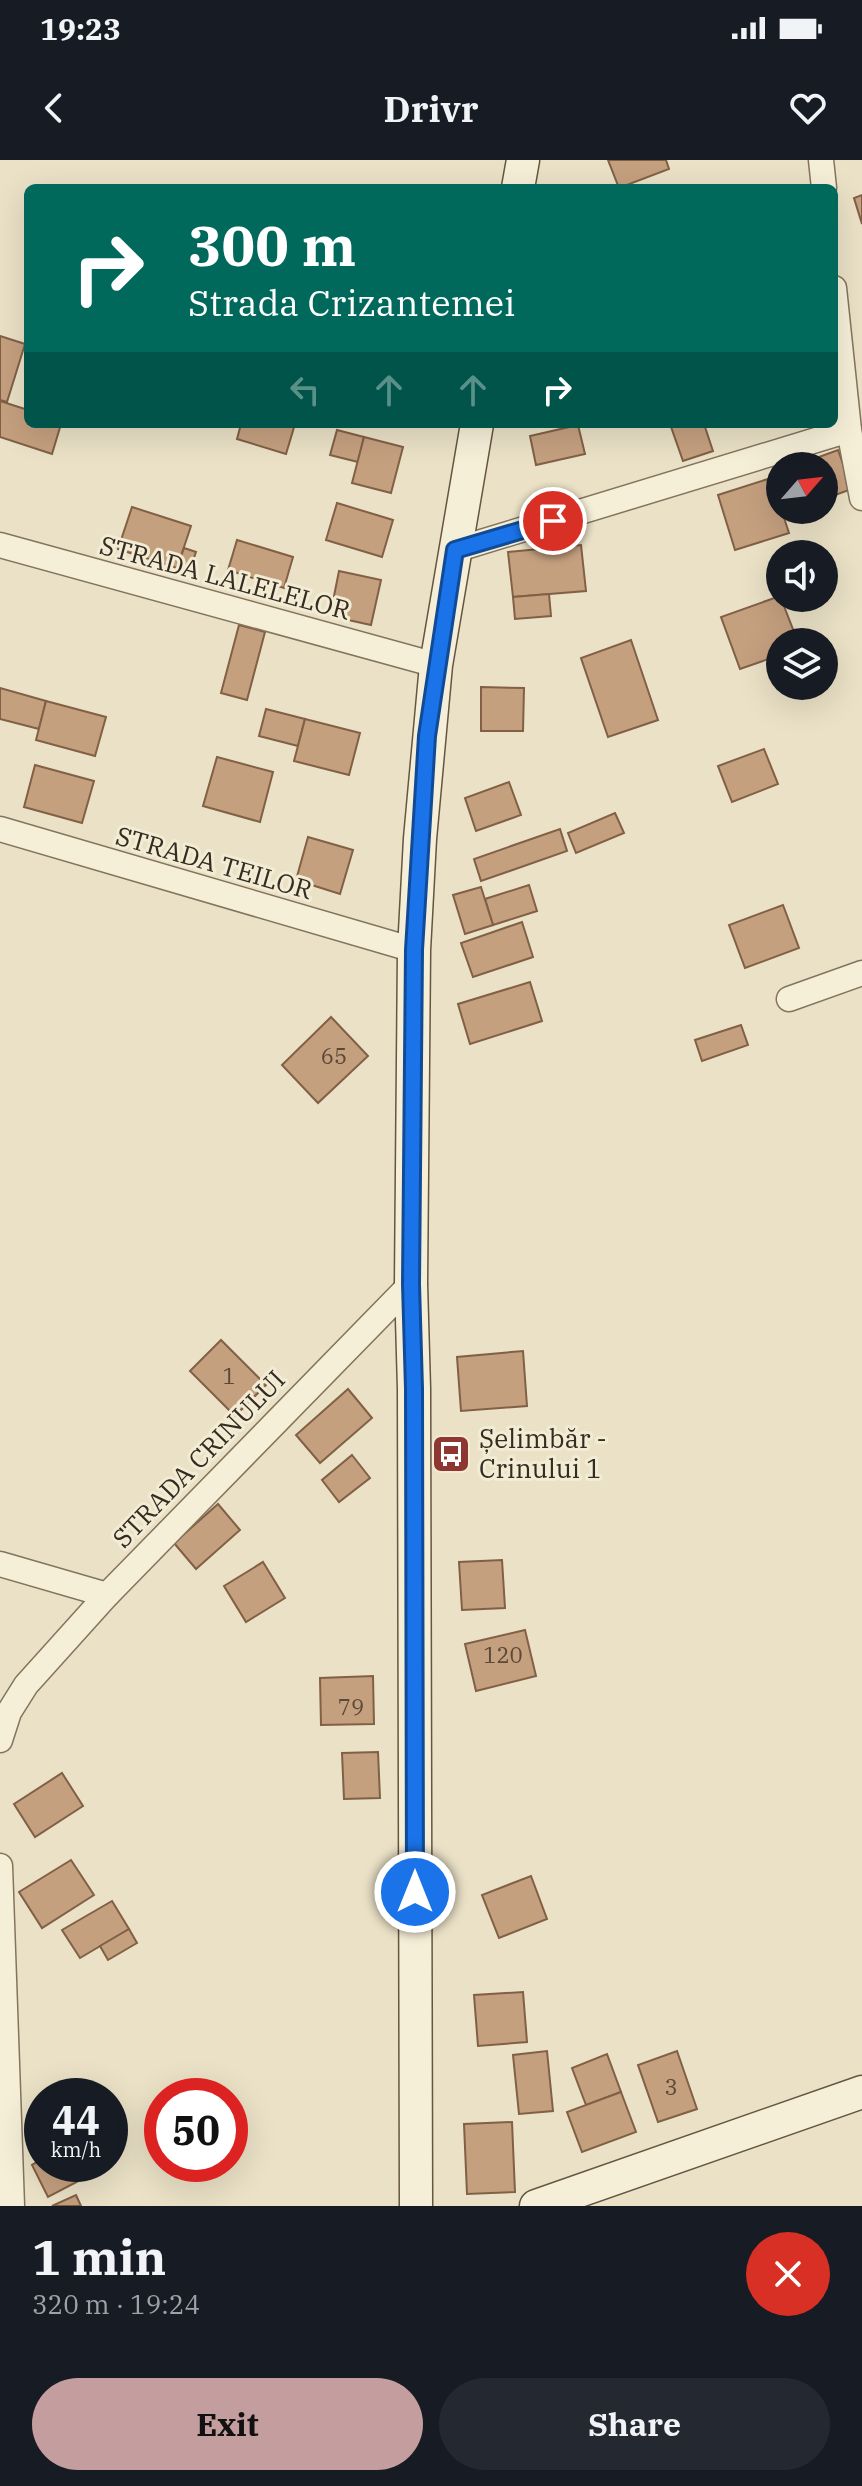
<!DOCTYPE html>
<html lang="en">
<head>
<meta charset="utf-8">
<style>
	:root { --surface:#171b24; --page:#242831; --text:#f1f3f6; --muted:#9ea1a6; --accent:#c49e9e }
	body { margin:0; font-family:"IBM Plex Serif",serif; background:var(--page); color:var(--text); height:100vh; display:flex; flex-direction:column; font-size:30px; white-space:nowrap }
	* { box-sizing:border-box; margin:0 }
	p { font-size:26px; color:var(--muted) }
	.icon { flex:none; width:44px; height:44px; fill:none; stroke:currentColor; stroke-width:2; stroke-linecap:round; stroke-linejoin:round }
	.map { position:relative; height:2046px; overflow:hidden }
	.details { display:flex; flex-direction:column; background:var(--surface); flex:1 }
	.details>* { flex:none }
	.hud { position:absolute; left:24px; top:24px; width:814px; height:244px; border-radius:12px; box-shadow:0 8px 32px #0002; background:#00695c; color:#fff; overflow:hidden }
	.needle { width:52px; rotate:62deg }
	.controls { position:absolute; left:766px; top:292px; display:grid; gap:16px }
	.controls a { display:grid; place-items:center; width:72px; height:72px; border-radius:50%; background:var(--surface); box-shadow:0 8px 32px #0002; font-size:40px }
	.speed { position:absolute; left:24px; top:1918px; display:flex; gap:16px; font-size:40px; font-weight:700; text-align:center }
	.speed>* { display:grid; place-content:center; width:104px; height:104px; border-radius:50%; background:var(--surface); box-shadow:0 8px 32px #0002; line-height:1 }
	.speed small { font-size:20px; font-weight:400 }
	.speed .limit { border:12px solid #d22; background:#fff; color:#111 }
	.pin { position:absolute; display:grid; place-items:center; width:68px; height:68px; color:#fff; margin:-34px; border:4px solid #fff; border-radius:50%; box-shadow:0 2px 8px #0007 }
	.me { position:absolute; width:88px; margin:-44px; rotate:0deg; stroke-linejoin:round; filter:drop-shadow(0 0 6px #0008) }
	.turn { display:flex; align-items:center; gap:28px; height:168px; padding:0 32px; font-size:36px }
	.turn .icon { width:104px; height:104px; stroke-width:2.5 }
	.turn b { display:block; font-size:56px; line-height:68px }
	.lanes { display:flex; align-items:center; height:76px; padding:0 32px; background:#0003; justify-content:center; gap:40px; direction:ltr }
	.lanes .off { opacity:.35 }
	.round { display:grid; place-items:center; flex:none; width:84px; height:84px; border-radius:42px; background:var(--page) }
	.summary { display:flex; align-items:center; justify-content:space-between; height:136px; padding:0 32px }
	h1 { font-size:48px; font-weight:800; line-height:60px }
	.action { display:flex; gap:16px; margin-top:auto; padding:16px 32px }
	.action a { flex:1; height:92px; border-radius:48px; background:var(--accent); color:#111; font-size:32px; font-weight:800; line-height:92px; text-align:center }
	.action a+a { background:var(--page); color:var(--text) }
	.status { display:flex; justify-content:space-between; align-items:center; height:56px; padding:0 40px; background:var(--surface); direction:ltr }
	.status svg { height:22px; fill:currentColor }
	header { display:flex; justify-content:space-between; align-items:center; height:104px; padding:0 32px; background:var(--surface); font-size:36px; font-weight:800 }
	.map>svg:first-child { display:block }
	.building { fill:#c5a07f; stroke:#816045; stroke-width:2 }
	.lines { fill:none; stroke-linecap:round; stroke-linejoin:round }
	.street-casing { stroke:#84745d; stroke-width:27 }
	.secondary-casing { stroke:#665540; stroke-width:35 }
	.street { stroke:#f6efd8; stroke-width:24 }
	.secondary { stroke:#f6efd8; stroke-width:32 }
	.route-casing { stroke:#114b97; stroke-width:20 }
	.route { stroke:#1a73e8; stroke-width:14 }
	.labels { text-anchor:middle; stroke-width:6; stroke-linejoin:round; paint-order:stroke }
	.number-label { font-size:22px; fill:#5a4838 }
	.street-label { font-size:26px; fill:#362b20; stroke:#f2ecd5 }
	.poi-label { font-size:26px; fill:#362b20; stroke:#f2ecd5; text-anchor:start }
</style>
</head>
<body>
<div class="status"><b>19:23</b><svg viewBox="0 0 49 12"><path d="M0 12V9h3v3zM5 12V6h3v6zM10 12V3h3v9zM15 12V0h3v12zM26 1h20v11H26zM47 4h2v5h-2z"/></svg></div>
<header><svg class="icon" aria-label="back" viewBox="0 0 24 24"><path d="M15 5l-7 7 7 7"/></svg>Drivr<svg class="icon" aria-label="heart" viewBox="0 0 24 24"><path d="M12 20l-8-8c-3-5 5-10 8-4 3-6 11-1 8 4z"/></svg></header>
<div class="map">
<svg width="862" height="2046" viewBox="0 0 862 2046">
	<rect width="100%" height="100%" fill="#eae1c6"/>
	<g class="building">
		<polygon points="608,0 666,0 669,9 619,28"/>
		<polygon points="862,35 862,64 854,38"/>
		<polygon points="0,176 25,184 7,242 0,240"/>
		<polygon points="0,241 28,250 28,264 61,264 52,294 0,277"/>
		<polygon points="241,264 295,264 286,294 237,279"/>
		<polygon points="670,264 704,264 713,291 683,301"/>
		<polygon points="578,265 585,294 536,305 530,276"/>
		<polygon points="337,270 364,277 358,302 330,295"/>
		<polygon points="364,277 403,287 391,333 352,323"/>
		<polygon points="838,290 852,329 824,339 824,306 803,306 802,303"/>
		<polygon points="771,318 789,373 735,390 718,335"/>
		<polygon points="337,343 393,360 382,397 326,380"/>
		<polygon points="132,347 191,366 177,408 118,389"/>
		<polygon points="237,380 293,397 284,428 228,410"/>
		<polygon points="581,385 586,431 513,437 508,392"/>
		<polygon points="184,388 196,392 189,412 177,408"/>
		<polygon points="339,411 381,420 371,465 330,456"/>
		<polygon points="549,434 551,456 515,459 513,437"/>
		<polygon points="780,436 798,482 780,482 780,495 740,509 721,457"/>
		<polygon points="239,465 265,472 247,540 221,533"/>
		<polygon points="631,480 658,560 608,577 581,498"/>
		<polygon points="481,527 524,528 523,571 481,571"/>
		<polygon points="0,528 46,541 39,569 0,559"/>
		<polygon points="46,541 106,557 95,596 36,580"/>
		<polygon points="266,549 305,559 298,586 259,576"/>
		<polygon points="305,559 360,573 349,615 294,601"/>
		<polygon points="764,589 778,624 732,642 718,606"/>
		<polygon points="217,597 273,612 260,662 203,646"/>
		<polygon points="35,605 94,621 82,663 24,647"/>
		<polygon points="509,622 521,655 476,671 465,638"/>
		<polygon points="615,653 624,673 576,693 568,673"/>
		<polygon points="560,669 567,691 481,721 474,699"/>
		<polygon points="308,677 353,690 340,734 296,720"/>
		<polygon points="529,725 537,751 493,765 485,739"/>
		<polygon points="481,727 493,765 465,774 453,735"/>
		<polygon points="783,745 799,788 745,808 729,765"/>
		<polygon points="522,762 533,797 473,817 461,783"/>
		<polygon points="530,822 542,861 470,884 458,844"/>
		<polygon points="331,857 368,896 318,943 282,905"/>
		<polygon points="741,865 748,885 702,901 695,880"/>
		<polygon points="221,1180 266,1225 235,1256 190,1211"/>
		<polygon points="523,1191 527,1246 461,1251 457,1197"/>
		<polygon points="348,1229 372,1258 320,1303 296,1275"/>
		<polygon points="352,1295 370,1318 339,1342 322,1320"/>
		<polygon points="218,1344 240,1370 196,1409 174,1383"/>
		<polygon points="502,1400 505,1448 462,1450 459,1402"/>
		<polygon points="263,1402 285,1438 246,1462 224,1426"/>
		<polygon points="525,1470 536,1516 476,1531 465,1484"/>
		<polygon points="373,1516 374,1564 321,1565 320,1518"/>
		<polygon points="378,1592 380,1638 344,1639 342,1593"/>
		<polygon points="62,1613 83,1646 35,1677 14,1644"/>
		<polygon points="71,1700 94,1735 42,1768 19,1732"/>
		<polygon points="531,1716 547,1759 499,1778 482,1735"/>
		<polygon points="112,1741 129,1769 80,1798 62,1770"/>
		<polygon points="129,1769 137,1783 108,1800 100,1786"/>
		<polygon points="523,1832 527,1882 478,1886 474,1835"/>
		<polygon points="547,1891 553,1951 519,1954 513,1895"/>
		<polygon points="677,1891 697,1949 658,1962 638,1905"/>
		<polygon points="607,1894 621,1932 586,1945 572,1908"/>
		<polygon points="621,1932 636,1972 582,1992 567,1952"/>
		<polygon points="512,1962 515,2032 467,2034 464,1964"/>
		<polygon points="42,1999 42,2004 111,2004 48,2037 32,2005"/>
		<polygon points="76,2035 81,2046 52,2046"/>
	</g>
	<g class="lines">
		<g class="street-casing">
			<g id="street">
				<polyline points="821,0 824,28"/>
				<polyline points="834,128 849,270 862,338"/>
				<polyline points="0,385 436,505"/>
				<polyline points="455,390 849,270"/>
				<polyline points="0,669 414,790"/>
				<polyline points="789,839 862,813"/>
				<polyline points="0,1404 107,1435"/>
				<polyline points="0,1580 9,1552 26,1525 107,1435 411,1124"/>
				<polyline points="0,1706 12,2046"/>
			</g>
		</g>
		<g class="secondary-casing">
			<g id="secondary">
				<polyline points="518,28 523,0"/>
				<polyline points="416,2046 414,1229 411,1124 414,790 420,679 436,505 477,264"/>
				<polyline points="536,2046 862,1932"/>
			</g>
		</g>
		<use href="#street" class="street"/>
		<use href="#secondary" class="secondary"/>
	</g>
	<g class="lines">
		<g class="route-casing">
			<polyline id="route" points="415,1732 414,1229 411,1124 414,790 427,576 455,390 553,361"/>
		</g>
		<use href="#route" class="route"/>
	</g>
	<defs>
		<g id="bus-square" transform="scale(2)"><rect x="-9" y="-9" width="18" height="18" rx="4" fill="#8e3732" stroke="#f2ecd5"/><path d="M-5-6H5V4H4V6H2V4H-2V6H-4V4H-5ZM-3.5-4V0h7V-4ZM-3.5 1.2v1.5H-2V1.2ZM2 1.2v1.5H3.5V1.2Z" fill="#fff"/></g>
	</defs>
	<g fill-rule="evenodd">
		<use href="#bus-square" x="451" y="1294"/>
	</g>
	<g class="labels">
		<g class="number-label">
			<text x="334" y="904">65</text>
			<text x="229" y="1224">1</text>
			<text x="503" y="1503">120</text>
			<text x="351" y="1555">79</text>
			<text x="671" y="1935">3</text>
		</g>
		<g class="street-label">
			<text transform="translate(225 418) rotate(15)" y="9">STRADA LALELELOR</text>
			<text transform="translate(214 703) rotate(16)" y="9">STRADA TEILOR</text>
			<text transform="translate(199 1299) rotate(-46)" y="9">STRADA CRINULUI</text>
		</g>
		<g class="poi-label">
			<text x="479" y="1288">Șelimbăr -<tspan x="479" dy="30">Crinului 1</tspan></text>
		</g>
	</g>
</svg>
<div class="controls">
<a><svg class="needle" viewBox="-14 -14 28 28"><path d="M0-13l5 13h-10z" fill="#e53935"/><path d="M0 13l5-13h-10z" fill="#9ea1a6"/></svg></a>
<a><svg class="icon" aria-label="sound" viewBox="0 0 24 24"><path d="M4 9h4l5-4v14l-5-4H4zM17 9q2 3 0 6"/></svg></a>
<a><svg class="icon" aria-label="layers" viewBox="0 0 24 24"><path d="M12 4l9 5-9 5-9-5zM3 14l9 5 9-5"/></svg></a>
</div>
<div class="speed"><div>44<small>km/h</small></div><div class="limit">50</div></div>
<div class="pin" style="left:553px;top:361px;background:#d93025"><svg class="icon" aria-label="arrive" viewBox="0 0 24 24"><path d="M6 21V4h12l-3 4 3 4H6"/></svg></div>
<svg class="me" style="left:415px;top:1732px" viewBox="-20 -20 40 40"><circle r="17" fill="#1a73e8" stroke="#fff" stroke-width="3"/><path d="M0-11L8 9 0 5-8 9z" fill="#fff"/></svg>
<div class="hud">
<div class="turn"><svg class="icon" aria-label="right" viewBox="0 0 24 24"><path d="M7 20v-9h11M14 6l5 5-5 5"/></svg><div><b>300 m</b>Strada Crizantemei</div></div>
<div class="lanes"><svg class="icon off" aria-label="left" viewBox="0 0 24 24"><path d="M17 20v-9H6M10 6l-5 5 5 5"/></svg><svg class="icon off" aria-label="ahead" viewBox="0 0 24 24"><path d="M12 20V5M6 11l6-6 6 6"/></svg><svg class="icon off" aria-label="ahead" viewBox="0 0 24 24"><path d="M12 20V5M6 11l6-6 6 6"/></svg><svg class="icon" aria-label="right" viewBox="0 0 24 24"><path d="M7 20v-9h11M14 6l5 5-5 5"/></svg></div>
</div>
</div>
<section class="details">
<div class="summary"><div><h1>1 min</h1><p>320 m · 19:24</p></div><a class="round" style="background:#d93025;color:#fff"><svg class="icon" aria-label="close" viewBox="0 0 24 24"><path d="M6 6l12 12M18 6L6 18"/></svg></a></div>
<div class="action"><a>Exit</a><a>Share</a></div>
</section>
</body>
</html>
